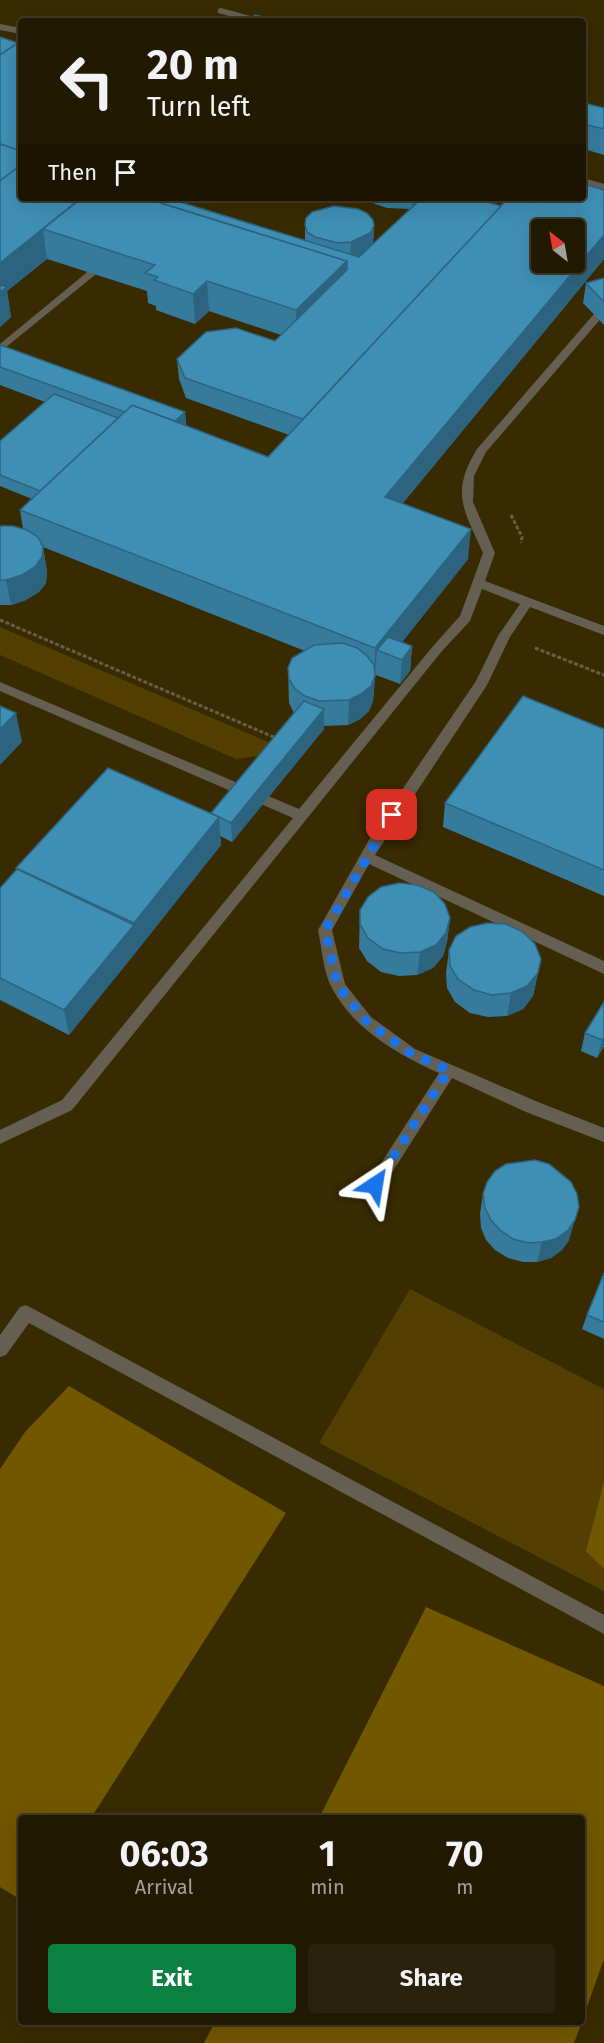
<!DOCTYPE html>
<html lang="en">
<head>
<meta charset="utf-8">
<style>
	:root { --surface:#221902; --page:#2a220c; --text:#f1f3f6; --muted:#a2a099; --line:#3f3824; --accent:#0b8043 }
	body { margin:0; font-family:"Fira Sans",sans-serif; background:var(--page); color:var(--text); height:100vh; display:flex; flex-direction:column; font-size:22px; white-space:nowrap }
	* { box-sizing:border-box; margin:0 }
	p { font-size:20px; color:var(--muted) }
	.icon { flex:none; width:33px; height:33px; fill:none; stroke:currentColor; stroke-width:2; stroke-linecap:round; stroke-linejoin:round }
	.map { position:relative; flex:1; overflow:hidden }
	.drawer { position:absolute; left:18px; top:1815px; width:567px; height:210px; display:flex; flex-direction:column; background:var(--surface); border-radius:6px; box-shadow:0 6px 24px #0002,0 0 0 2px var(--line) }
	.drawer>* { flex:none }
	.banner { position:absolute; left:18px; top:18px; width:568px; height:183px; border-radius:6px; box-shadow:0 6px 24px #0002,0 0 0 2px var(--line); background:#221902; color:var(--text); overflow:hidden }
	.needle { width:39px; rotate:329deg }
	.buttons { position:absolute; left:531px; top:219px; display:grid; gap:12px }
	.buttons a { display:grid; place-items:center; width:54px; height:54px; border-radius:6px; background:var(--surface); box-shadow:0 6px 24px #0002,0 0 0 2px var(--line); font-size:30px }
	.pin { position:absolute; display:grid; place-items:center; width:51px; height:51px; color:#fff; margin:-26px; border-radius:12px; box-shadow:0 3px 9px #0006 }
	.me { position:absolute; width:66px; margin:-33px; rotate:33deg; stroke-linejoin:round; filter:drop-shadow(0 0 4px #0008) }
	.turn { display:flex; align-items:center; gap:21px; height:126px; padding:0 30px; font-size:27px }
	.turn .icon { width:78px; height:78px; stroke-width:2.5 }
	.turn b { display:block; font-size:42px; line-height:51px }
	.then { display:flex; align-items:center; height:57px; padding:0 30px; background:#0003; gap:12px; font-size:22px }
	.eta { display:flex; justify-content:space-evenly; align-items:center; height:102px; text-align:center }
	.eta b { font-size:36px; font-weight:700; line-height:42px }
	.button { display:flex; gap:12px; margin-top:auto; padding:12px 30px }
	.button a { flex:1; height:69px; border-radius:6px; background:var(--accent); color:#fff; font-size:24px; font-weight:700; line-height:69px; text-align:center }
	.button a+a { background:var(--page); color:var(--text) }
	.map>svg:first-child { display:block }
	.built { fill:#382a01; fill-rule:evenodd }
	.green { fill:#533f01 }
	.forest { fill:#725701 }
	.lines { fill:none; stroke-linecap:round; stroke-linejoin:round }
	.path { stroke:#685e44; stroke-width:3; stroke-dasharray:4 2; stroke-linecap:butt }
	.service { fill:#655f52; fill-rule:evenodd }
	.wall { fill:#367b9c }
	.shaded-wall { fill:#2c647f }
	.building { fill:#3f8fb5; stroke:#2c647f; stroke-width:1.5; fill-rule:evenodd }
	.route { stroke:#1a73e8; stroke-width:10; stroke-dasharray:0 18 }
</style>
</head>
<body>
<div class="map">
<svg width="604" height="2043" viewBox="0 0 604 2043">
	<rect width="100%" height="100%" fill="#2d2103"/>
	<path class="built" d="M0,0h604v2043h-604zM21,21h563v177h-563zM542,230h32v32h-32zM21,1818h561v204h-561z"/>
	<g class="green">
		<polygon points="0,627 275,745 258,756 236,759 0,655"/>
		<polygon points="410,1289 604,1389 604,1591 319,1443"/>
	</g>
	<g class="forest">
		<polygon points="69,1386 286,1513 91,1818 21,1818 21,1900 0,1887 0,1469 25,1432"/>
		<polygon points="604,1482 604,1569 586,1551"/>
		<polygon points="426,1607 604,1686 604,1959 582,2021 582,1818 319,1818"/>
		<polygon points="215,2022 582,2022 574,2043 204,2043"/>
	</g>
	<g class="lines">
		<g class="path">
			<polyline points="511,515 522,537 521,543"/>
			<polyline points="0,620 276,738"/>
			<polyline points="535,648 604,675"/>
		</g>
		<g class="service">
			<polygon points="221,8 262,19 263,21 249,21 218,13 218,9"/>
			<polygon points="0,24 21,28 21,34 0,30"/>
			<polygon points="584,178 604,184 604,190 584,184"/>
			<polygon points="97,264 106,266 0,352 0,344"/>
			<path d="M604,306v9l-118,137 -12,24 -1,26 22,51 -10,28 119,45v9l-74,-28 -20,30 -23,48 -112,170 229,106v13l-235,-110 -37,66 13,54 26,33 44,32 123,53 66,26v14l-78,-30 -74,-34 -71,112 -6,2 -6,-2 -2,-5 72,-112c-40,-18 -86,-44 -107,-85 -9,-16 -10,-40 -14,-58l56,-99 102,-150 22,-45 22,-32 -38,-15 -12,32 -28,30 -370,459 -72,34v-14l62,-30 231,-282 -293,-127v-9l299,127 135,-164 26,-29 23,-63c-19,-43 -33,-60 -6,-104l123,-142z"/>
			<polygon points="26,1305 604,1615 604,1634 29,1323 6,1355 0,1357 0,1335 20,1307"/>
		</g>
	</g>
	<g class="wall">
		<polygon points="0,37 21,198 305,240 305,225 374,226 373,244 410,209 387,208 375,204 367,198 474,198 501,206 604,190 604,259 403,503 468,559 402,642 412,646 410,671 400,684 376,675 375,677 373,701 369,711 360,719 348,725 324,726 324,729 232,842 220,836 221,845 69,1035 0,1000 0,888 17,869 16,868 211,813 294,713 289,703 288,668 305,651 43,547 47,572 46,583 39,592 26,600 11,605 0,605 0,526 23,529 20,510 32,499 0,486 0,441 45,402 0,385 0,345 185,412 186,426 268,457 289,435 186,398 179,379 177,359 275,341 281,335 209,311 195,324 156,310 156,306 148,303 147,291 47,259 7,291 11,317 0,327"/>
		<polygon points="584,103 604,108 604,155 584,149"/>
		<polygon points="604,278 604,325 583,303 586,283"/>
		<polygon points="604,729 604,896 443,827 445,803"/>
		<polygon points="360,910 450,918 447,942 443,956 433,968 417,975 399,976 381,972 367,961 359,948"/>
		<polygon points="449,950 541,959 533,996 523,1009 507,1016 488,1017 470,1013 455,1002 447,988 446,973"/>
		<polygon points="604,1002 604,1046 597,1058 581,1051 585,1033"/>
		<polygon points="483,1194 569,1240 562,1250 551,1258 537,1262 523,1262 508,1258 495,1250 486,1240 481,1228 480,1214"/>
		<polygon points="604,1273 604,1339 582,1329 587,1315"/>
	</g>
	<g class="shaded-wall">
		<polygon points="413,198 435,198 413,209"/>
		<polygon points="374,226 373,252 350,267 351,242"/>
		<polygon points="43,229 47,259 7,291 11,317 0,327 0,263"/>
		<polygon points="604,235 604,259 383,527 385,497"/>
		<polygon points="347,261 346,290 296,340 296,310"/>
		<polygon points="207,281 209,311 195,324 193,294"/>
		<polygon points="185,412 187,432 168,428"/>
		<polygon points="471,529 468,559 391,656 377,650 373,701 369,711 360,719 348,725 349,700 374,678 375,648"/>
		<polygon points="43,547 47,572 46,583 39,592 26,600 11,605 6,580"/>
		<polygon points="412,646 410,671 400,684 402,660"/>
		<polygon points="324,709 324,729 232,842 231,823"/>
		<polygon points="16,713 22,742 0,765 0,729"/>
		<polygon points="219,817 221,845 137,951 134,923"/>
		<polygon points="450,918 447,942 443,956 433,968 417,975 420,952"/>
		<polygon points="134,925 137,951 69,1035 64,1010"/>
		<polygon points="538,973 533,996 523,1009 507,1016 511,993"/>
		<polygon points="604,1037 604,1046 597,1058 602,1040"/>
		<polygon points="575,1220 569,1240 562,1250 551,1258 537,1262 542,1242"/>
	</g>
	<g class="building">
		<polygon points="255,15 279,21 247,21"/>
		<polygon points="0,37 18,43 0,55"/>
		<polygon points="21,41 21,151 0,144 0,55"/>
		<polygon points="584,103 604,108 604,129 584,124"/>
		<polygon points="0,144 21,151 21,165 0,181"/>
		<polygon points="21,165 21,198 81,198 0,263 0,181"/>
		<path d="M584,184l20,6v45l-219,262 86,32 -96,119 -355,-138 112,-105 136,52 240,-259h76zM542,230h32v32h-32z"/>
		<polygon points="82,198 145,198 347,261 296,310 207,281 193,294 154,280 158,277 145,273 155,265 43,229"/>
		<polygon points="145,198 167,198 359,257 422,198 474,198 501,206 303,419 185,378 177,359 206,332 236,328 275,341 347,270 347,261"/>
		<polygon points="334,206 358,209 367,213 373,220 374,226 370,233 351,242 338,243 315,237 307,232 305,225 306,218 312,212"/>
		<polygon points="604,278 604,302 586,283"/>
		<polygon points="0,285 7,287 0,292"/>
		<polygon points="0,345 185,412 175,421 132,405 125,412 0,367"/>
		<polygon points="54,394 118,418 40,491 0,475 0,441"/>
		<polygon points="0,526 13,526 27,530 38,537 43,547 42,557 35,567 22,575 6,580 0,580"/>
		<polygon points="388,637 412,646 402,660 377,650"/>
		<polygon points="343,643 357,648 367,656 374,665 375,676 371,686 361,694 349,700 319,701 305,696 295,689 289,679 288,668 292,658 314,645"/>
		<polygon points="523,696 604,729 604,870 445,803"/>
		<polygon points="304,701 324,709 231,823 211,813"/>
		<polygon points="0,706 16,713 0,729"/>
		<polygon points="108,768 219,817 134,923 16,868"/>
		<polygon points="17,869 134,925 64,1010 0,978 0,888"/>
		<polygon points="399,883 417,885 434,892 445,904 450,918 446,933 436,945 420,952 401,953 383,949 368,938 360,924 360,910 368,897 381,887"/>
		<polygon points="487,923 506,924 523,932 535,944 541,959 538,973 527,986 511,993 492,995 474,990 458,979 450,966 449,950 456,936 470,927"/>
		<polygon points="604,1002 604,1037 602,1040 585,1033"/>
		<polygon points="535,1160 549,1164 571,1182 577,1194 579,1207 575,1220 568,1230 556,1239 542,1242 528,1243 513,1239 500,1230 491,1220 485,1208 483,1194 487,1182 495,1171 506,1164"/>
		<polygon points="604,1273 604,1322 587,1315"/>
	</g>
	<g class="lines">
		<polyline class="route" points="375,1185 449,1070 410,1053 366,1021 338,986 325,930 392,815"/>
	</g>
</svg>
<div class="buttons">
<a><svg class="needle" viewBox="-14 -14 28 28"><path d="M0-13l5 13h-10z" fill="#e53935"/><path d="M0 13l5-13h-10z" fill="#a2a099"/></svg></a>
</div>
<div class="pin" style="left:392px;top:815px;background:#d93025"><svg class="icon" aria-label="arrive" viewBox="0 0 24 24"><path d="M6 21V4h12l-3 4 3 4H6"/></svg></div>
<svg class="me" style="left:375px;top:1185px" viewBox="-20 -20 40 40"><path d="M0-17L14 15 0 8-14 15z" fill="#1a73e8" stroke="#fff" stroke-width="4"/></svg>
<div class="banner">
<div class="turn"><svg class="icon" aria-label="left" viewBox="0 0 24 24"><path d="M17 20v-9H6M10 6l-5 5 5 5"/></svg><div><b>20 m</b>Turn left</div></div>
<div class="then">Then<svg class="icon" aria-label="arrive" viewBox="0 0 24 24"><path d="M6 21V4h12l-3 4 3 4H6"/></svg></div>
</div>
<section class="drawer">
<div class="eta">
<div><b>06:03</b><p>Arrival</p></div>
<div><b>1</b><p>min</p></div>
<div><b>70</b><p>m</p></div>
</div>
<div class="button"><a>Exit</a><a>Share</a></div>
</section>
</div>
</body>
</html>
